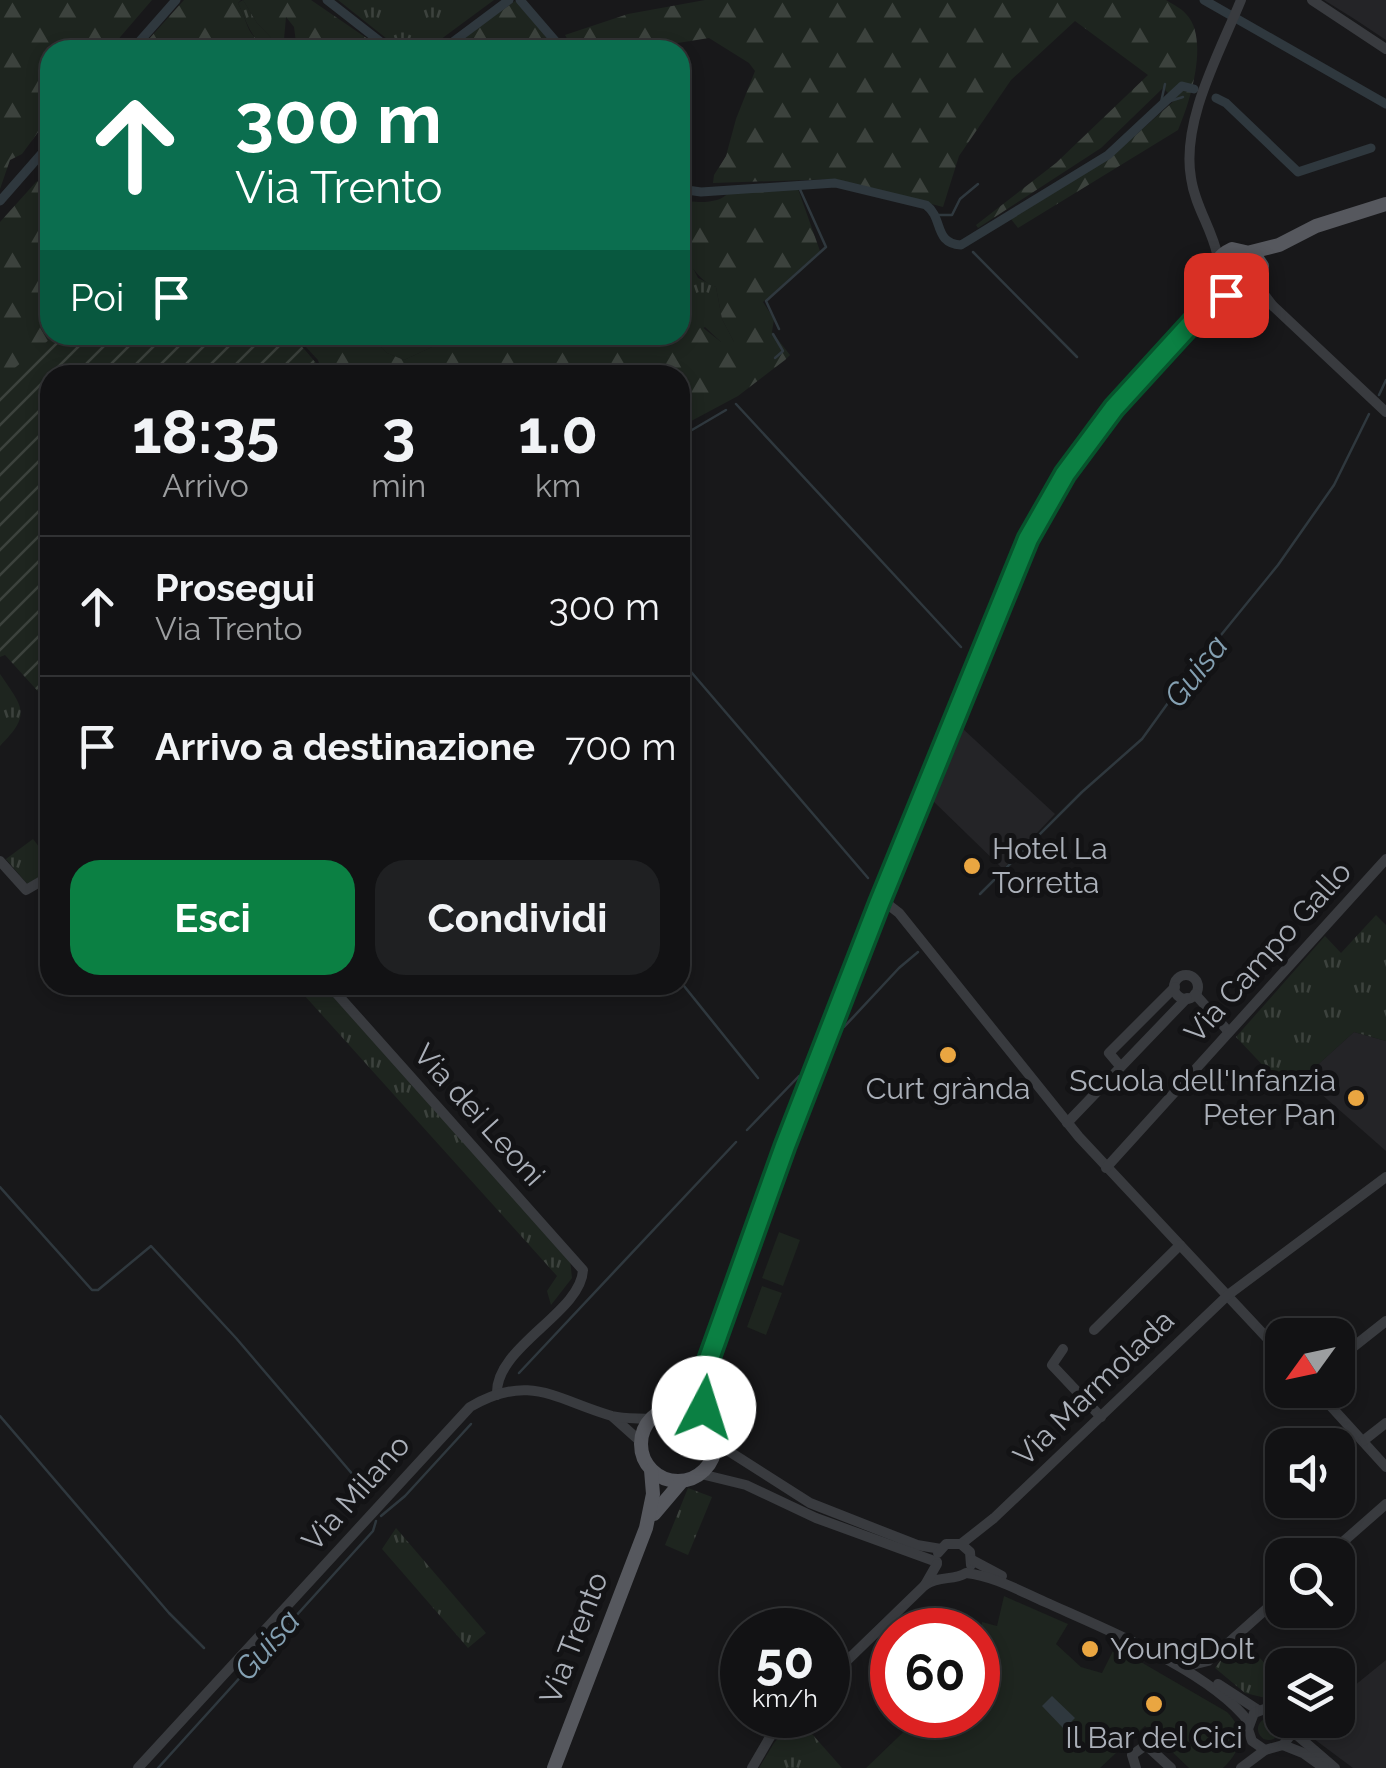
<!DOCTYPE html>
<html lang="it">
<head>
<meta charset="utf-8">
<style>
	:root { --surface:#121214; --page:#1f2022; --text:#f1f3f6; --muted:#9c9ea0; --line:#313234; --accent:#0b8043 }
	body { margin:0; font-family:Raleway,sans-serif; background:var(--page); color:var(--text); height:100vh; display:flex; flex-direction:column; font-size:38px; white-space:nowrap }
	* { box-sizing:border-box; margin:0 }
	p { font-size:32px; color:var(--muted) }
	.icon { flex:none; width:55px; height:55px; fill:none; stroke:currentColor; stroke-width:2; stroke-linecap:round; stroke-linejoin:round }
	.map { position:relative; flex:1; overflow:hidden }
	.panel { position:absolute; left:40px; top:365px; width:650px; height:630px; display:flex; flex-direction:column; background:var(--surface); border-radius:30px; box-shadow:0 5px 15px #0003,0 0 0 2px var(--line) }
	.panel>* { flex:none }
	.top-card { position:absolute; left:40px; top:40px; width:650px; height:305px; border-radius:30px; box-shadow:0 5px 15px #0003,0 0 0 2px var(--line); background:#0b6e4f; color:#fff; overflow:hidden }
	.needle { width:65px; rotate:237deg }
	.fabs { position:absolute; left:1265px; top:1318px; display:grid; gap:20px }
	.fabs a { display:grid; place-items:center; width:90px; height:90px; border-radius:20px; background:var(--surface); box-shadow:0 5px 15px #0003,0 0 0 2px var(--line); font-size:50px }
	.speed { position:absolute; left:720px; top:1608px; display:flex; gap:20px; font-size:50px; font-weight:700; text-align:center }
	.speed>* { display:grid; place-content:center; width:130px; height:130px; border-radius:50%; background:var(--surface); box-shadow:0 5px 15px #0003,0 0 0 2px var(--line); line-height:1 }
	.speed small { font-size:25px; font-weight:400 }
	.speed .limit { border:15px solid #d22; background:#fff; color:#111 }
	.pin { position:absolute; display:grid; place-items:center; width:85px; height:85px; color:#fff; margin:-42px; border-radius:20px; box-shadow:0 5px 15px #0006 }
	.me { position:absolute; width:110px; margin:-55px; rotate:5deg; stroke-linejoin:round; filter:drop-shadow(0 0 8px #0008) }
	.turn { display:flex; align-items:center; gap:35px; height:210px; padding:0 30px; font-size:45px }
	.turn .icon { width:130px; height:130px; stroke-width:2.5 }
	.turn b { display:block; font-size:70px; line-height:85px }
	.then { display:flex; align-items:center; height:95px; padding:0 30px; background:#0003; gap:20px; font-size:38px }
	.eta { display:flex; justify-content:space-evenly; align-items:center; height:170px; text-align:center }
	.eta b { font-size:60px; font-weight:700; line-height:70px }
	.action { display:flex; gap:20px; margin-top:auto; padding:20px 30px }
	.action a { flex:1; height:115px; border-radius:30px; background:var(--accent); color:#fff; font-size:40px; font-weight:700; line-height:115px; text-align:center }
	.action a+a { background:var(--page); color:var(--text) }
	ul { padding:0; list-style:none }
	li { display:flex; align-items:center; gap:30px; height:140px; padding:0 30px; border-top:2px solid var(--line) }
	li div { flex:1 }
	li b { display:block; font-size:38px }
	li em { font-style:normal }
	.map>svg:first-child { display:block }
	.built { fill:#242427 }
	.grass { fill:url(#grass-tufts) }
	.forest { fill:url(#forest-firs) }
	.garden { fill:url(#garden-furrows) }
	.pitch { fill:#1e251f }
	.water { fill:#2f383e }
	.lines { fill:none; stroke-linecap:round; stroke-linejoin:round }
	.stream { stroke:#2f383e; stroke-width:2.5 }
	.canal { stroke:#2f383e; stroke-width:9 }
	.minor { stroke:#393b3f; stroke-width:10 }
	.major { stroke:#56585e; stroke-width:14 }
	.route-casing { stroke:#07532c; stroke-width:25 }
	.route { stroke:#0b8043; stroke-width:18 }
	.poi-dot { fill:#eaa641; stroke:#131315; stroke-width:4 }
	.labels { text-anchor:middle; stroke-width:10; stroke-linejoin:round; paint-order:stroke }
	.poi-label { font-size:30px; fill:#abb0b9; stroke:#131315; text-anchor:start }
	.street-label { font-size:30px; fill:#abb0b9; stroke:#131315 }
	.water-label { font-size:32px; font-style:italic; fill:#84a0b2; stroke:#131315 }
</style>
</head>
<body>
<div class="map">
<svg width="1386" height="1768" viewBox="0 0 1386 1768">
	<defs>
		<pattern id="grass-tufts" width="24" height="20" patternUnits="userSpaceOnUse" patternTransform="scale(2.5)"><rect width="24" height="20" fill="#1e251f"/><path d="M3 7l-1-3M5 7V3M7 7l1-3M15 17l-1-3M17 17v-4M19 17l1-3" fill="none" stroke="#3c423d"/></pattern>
		<pattern id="forest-firs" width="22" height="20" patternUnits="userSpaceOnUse" patternTransform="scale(2.5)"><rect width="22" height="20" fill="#1e251f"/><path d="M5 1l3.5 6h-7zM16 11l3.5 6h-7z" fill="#3c423d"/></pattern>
		<pattern id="garden-furrows" width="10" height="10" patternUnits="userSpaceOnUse" patternTransform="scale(2.5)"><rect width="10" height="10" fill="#1e251f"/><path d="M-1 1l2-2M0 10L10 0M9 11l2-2" fill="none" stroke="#3c423d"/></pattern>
	</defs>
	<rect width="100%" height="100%" fill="#18181a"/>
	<g class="built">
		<polygon points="1324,0 1386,0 1386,40 1356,20"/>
		<polygon points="962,728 1055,814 1003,869 932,800"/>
		<polygon points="1354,1032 1386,1041 1386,1151 1303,1078"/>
		<polygon points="1386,1660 1386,1768 1353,1768 1302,1730 1313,1720 1338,1720 1338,1699"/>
	</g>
	<g class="grass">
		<path d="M243,0l14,23 26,27c-30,0 -34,-24 -45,-47z"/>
		<polygon points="338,0 494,0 433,45 421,50 401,50"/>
		<polygon points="680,257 692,266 698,278 716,287 722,319 734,342 721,342 705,327 673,343 657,338 680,335 680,318 686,317 686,305 680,308"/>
		<polygon points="368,335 458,335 404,360 387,353"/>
		<path d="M0,674c23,34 32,40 0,72z"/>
		<polygon points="33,839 50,861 50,871 29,886 6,859"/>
		<polygon points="1376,915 1386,925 1386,1041 1354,1032 1303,1078 1294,1080 1289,1093 1236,1037 1325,936 1341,953"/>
		<polygon points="295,985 325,985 570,1260 572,1278 551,1305 547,1291 557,1276"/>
		<polygon points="688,1488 712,1497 688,1555 665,1545"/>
		<polygon points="396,1528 486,1633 468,1648 382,1549"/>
		<polygon points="1247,1644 1279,1679 1282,1678 1282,1702 1245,1693 1215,1668 1223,1657 1226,1659"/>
		<polygon points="797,1717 842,1768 759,1768 774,1743"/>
		<circle cx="1269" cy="1729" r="11"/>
	</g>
	<g class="forest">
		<polygon points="0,0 152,0 109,50 50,50 50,116 22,154 10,160 0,189"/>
		<path d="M184,0h57l-3,3c13,27 6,28 32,47h-131z"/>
		<polygon points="243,0 311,0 384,50 297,50 294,27 286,17 283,50 257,23"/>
		<path d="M705,0h461c6,4 15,8 20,14 24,24 4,89 -8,116l-160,98 -7,-9 99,-61 65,-58 -12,-12 -62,60 -123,80 -2,-3 80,-62 92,-88 -73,-54 -64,59 -52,76 -16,51 -108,-28 -122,4 1,-8 12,-19 10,-37 19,-48 -6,-8 -40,-25 -75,12h-60l-9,-15 63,-21z"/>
		<polygon points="515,1 559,50 447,50"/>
		<path d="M50,175v160h242l29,34 -3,-9 -23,-25h73l19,18 17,7 54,-25h202l-1,2 11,6 32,-16 19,15h13l-12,-23 -6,-32c-18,-6 -21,-21 -36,-30v-59c12,6 40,6 48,-5l70,-4 22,62 -57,51 11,17 -2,13 18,23 -5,5 -47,36 -58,31v-52h-630l-50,139v-292l36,-40z"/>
	</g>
	<polygon class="garden" points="55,335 292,335 326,375 50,375 50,692 44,698 5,655 0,657 0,380"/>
	<g class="pitch">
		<polygon points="779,1232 800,1240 783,1286 762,1278"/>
		<polygon points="762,1286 782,1293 766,1335 747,1327"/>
		<path d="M1004,1596l64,28 -12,20 25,23 21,6 13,-26 112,65c20,20 14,39 -4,56h-34l-44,-42 -45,42h-234l55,-53h57v-54l9,-10 -8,-8 3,-21 15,4z"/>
	</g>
	<polygon class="water" points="1052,1696 1075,1718 1064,1729 1042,1706"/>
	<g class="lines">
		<g class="stream">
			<polyline points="1164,103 1183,97"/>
			<polyline points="1160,107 1165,84"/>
			<polyline points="935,215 952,215 960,199 978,184"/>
			<polyline points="966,243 967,245"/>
			<polyline points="973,252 1077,357"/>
			<polyline points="779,329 766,301 826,247 798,185"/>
			<polyline points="773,334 783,351 775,358"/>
			<polyline points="1379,395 1386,380"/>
			<polyline points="736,404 961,647"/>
			<polyline points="680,437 726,410"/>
			<polyline points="680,659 868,878"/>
			<polyline points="980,894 1082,792 1142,739 1186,678 1278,565 1334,485 1369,414"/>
			<polyline points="680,981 758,1078"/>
			<polyline points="844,1027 899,968 918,952"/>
			<polyline points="747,1130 799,1076"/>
			<polyline points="0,1187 92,1290 98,1290 151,1246 236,1338 360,1483"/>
			<polyline points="519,1373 736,1142"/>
			<polyline points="0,1416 169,1613 204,1648"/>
			<polyline points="381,1516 405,1496 471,1424"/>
			<polyline points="158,1768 373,1531 376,1521"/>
		</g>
		<g class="canal">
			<polyline points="327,0 391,50"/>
			<polyline points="520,0 563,50"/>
			<polyline points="1204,0 1386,104"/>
			<polyline points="132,50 176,0"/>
			<polyline points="442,50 509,0"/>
			<polyline points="1216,98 1226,103 1298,172 1371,148"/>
			<path d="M680,189l21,3 134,-9 91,22c18,13 7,38 35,40l147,-90 74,-69 12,3"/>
			<polyline points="0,201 50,144"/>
		</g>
		<g class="minor">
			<polyline points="1312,0 1386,49"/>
			<path d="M1218,258c-5,-28 -23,-51 -27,-80 -10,-57 29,-126 50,-178"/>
			<polyline points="1259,288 1273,306 1386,412"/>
			<polyline points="0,861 26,890 50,876"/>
			<polyline points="879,904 890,906 899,913 1079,1137 1282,1354"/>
			<circle cx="1186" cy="987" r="12"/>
			<path d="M329,985l254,285c-2,43 -89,77 -86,125"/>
			<polyline points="1195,994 1228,1031"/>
			<polyline points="1120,1066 1109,1053 1175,987"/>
			<polyline points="1067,1123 1187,998"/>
			<polyline points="1106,1168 1386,859"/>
			<polyline points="1094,1330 1180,1245"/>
			<polyline points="1063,1349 1052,1365 1101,1417"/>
			<polyline points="1338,1359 1386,1321"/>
			<polyline points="1316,1390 1386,1467"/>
			<polyline points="613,1417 641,1442"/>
			<polyline points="1363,1441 1386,1423"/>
			<polyline points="716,1443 810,1503 917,1545 941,1549"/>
			<polyline points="701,1474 746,1485 816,1518 937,1562"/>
			<polyline points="961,1544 994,1518 1228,1295 1386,1177"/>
			<polyline points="938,1553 946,1544 961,1544 970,1552 971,1565"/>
			<polyline points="1328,1555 1386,1504"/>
			<polyline points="972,1560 1002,1576"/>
			<path d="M925,1585c15,-10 28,-4 41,-12 28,3 54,18 79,29 60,27 164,68 204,120"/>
			<polyline points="1188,1666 1208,1661 1282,1595"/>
			<polyline points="828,1679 925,1585 937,1564"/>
			<polyline points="1218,1684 1258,1710"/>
			<polyline points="1282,1712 1270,1707 1254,1713 1248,1729 1252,1741 1265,1750 1283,1745 1290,1736 1289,1720"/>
			<polyline points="1291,1730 1335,1768"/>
			<polyline points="1283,1745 1303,1753 1324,1768"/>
			<path d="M138,1768l332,-361c60,-35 86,-7 142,9 12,3 26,2 39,3"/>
			<polyline points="752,1768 770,1737 790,1715"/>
			<polyline points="1136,1768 1132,1755 1146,1745 1171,1768"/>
			<polyline points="1241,1768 1265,1750"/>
		</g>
		<g class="major">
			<polyline points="1251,252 1279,245 1316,226 1386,204"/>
			<circle cx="678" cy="1444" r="37"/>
			<path d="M676,1407l29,-40 111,-301 195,-490c44,-96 107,-190 187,-260 8,-7 23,-17 33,-19 13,-1 18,1 28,-9l3,-22 -8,-12 -22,-5c-19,9 -15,17 -17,35 -1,10 -11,23 -16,31"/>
			<polyline points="704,1418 705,1373"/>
			<polyline points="654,1514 682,1481"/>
			<polyline points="554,1768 646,1528 653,1494 651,1470"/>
		</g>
	</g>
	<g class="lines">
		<g class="route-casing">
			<polyline id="route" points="704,1408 706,1367 785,1146 879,904 1028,539 1065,474 1114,408 1199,315 1231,297 1226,295"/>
		</g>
		<use href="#route" class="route"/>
	</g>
	<g class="poi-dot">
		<circle cx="972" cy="866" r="10"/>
		<circle cx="948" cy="1055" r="10"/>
		<circle cx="1356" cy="1098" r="10"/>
		<circle cx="1090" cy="1649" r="10"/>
		<circle cx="1154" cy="1704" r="10"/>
	</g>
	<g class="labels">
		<g class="poi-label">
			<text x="992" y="859">Hotel La<tspan x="992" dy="34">Torretta</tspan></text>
			<text x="1336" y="1091" text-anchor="end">Scuola dell'Infanzia<tspan x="1336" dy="34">Peter Pan</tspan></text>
			<text x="948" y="1099" text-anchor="middle">Curt grànda</text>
			<text x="1110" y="1659">YoungDoIt</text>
			<text x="1154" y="1748" text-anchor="middle">Il Bar del Cici</text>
		</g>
		<g class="street-label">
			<text transform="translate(1268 952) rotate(-48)" y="10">Via Campo Gallo</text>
			<text transform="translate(479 1115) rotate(48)" y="10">Via dei Leoni</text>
			<text transform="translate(1094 1388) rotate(-44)" y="10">Via Marmolada</text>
			<text transform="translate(356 1493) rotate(-48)" y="10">Via Milano</text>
			<text transform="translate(574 1638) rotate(-69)" y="10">Via Trento</text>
		</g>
		<g class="water-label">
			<text transform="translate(1196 671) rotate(-52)" y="11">Guisa</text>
			<text transform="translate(267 1645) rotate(-49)" y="11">Guisa</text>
		</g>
	</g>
</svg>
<div class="fabs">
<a><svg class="needle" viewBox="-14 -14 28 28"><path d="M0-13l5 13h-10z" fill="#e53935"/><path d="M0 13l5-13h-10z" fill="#9c9ea0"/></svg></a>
<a><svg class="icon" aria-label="sound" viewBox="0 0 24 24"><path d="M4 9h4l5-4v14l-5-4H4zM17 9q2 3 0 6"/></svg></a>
<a><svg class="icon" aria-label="search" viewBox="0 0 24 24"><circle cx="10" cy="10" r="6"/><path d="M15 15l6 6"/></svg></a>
<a><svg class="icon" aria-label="layers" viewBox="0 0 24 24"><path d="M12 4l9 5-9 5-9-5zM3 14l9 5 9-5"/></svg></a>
</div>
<div class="speed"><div>50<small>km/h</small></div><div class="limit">60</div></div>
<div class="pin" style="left:1226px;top:295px;background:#d93025"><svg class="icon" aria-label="arrive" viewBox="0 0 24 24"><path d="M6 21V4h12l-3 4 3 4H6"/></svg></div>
<svg class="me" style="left:704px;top:1408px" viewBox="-20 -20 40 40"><circle r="19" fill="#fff"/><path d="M0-13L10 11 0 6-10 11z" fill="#0b8043"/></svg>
<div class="top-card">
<div class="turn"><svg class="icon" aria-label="ahead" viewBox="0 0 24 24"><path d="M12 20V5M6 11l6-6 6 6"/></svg><div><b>300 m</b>Via Trento</div></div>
<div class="then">Poi<svg class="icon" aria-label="arrive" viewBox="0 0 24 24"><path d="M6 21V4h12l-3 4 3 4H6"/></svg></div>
</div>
<section class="panel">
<div class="eta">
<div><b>18:35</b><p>Arrivo</p></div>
<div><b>3</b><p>min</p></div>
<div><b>1.0</b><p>km</p></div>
</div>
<ul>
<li><svg class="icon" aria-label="ahead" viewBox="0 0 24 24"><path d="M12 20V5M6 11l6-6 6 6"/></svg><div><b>Prosegui</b><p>Via Trento</p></div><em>300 m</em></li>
<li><svg class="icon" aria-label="arrive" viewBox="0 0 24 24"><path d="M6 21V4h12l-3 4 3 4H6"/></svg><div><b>Arrivo a destinazione</b></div><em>700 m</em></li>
</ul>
<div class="action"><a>Esci</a><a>Condividi</a></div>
</section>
</div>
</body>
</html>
